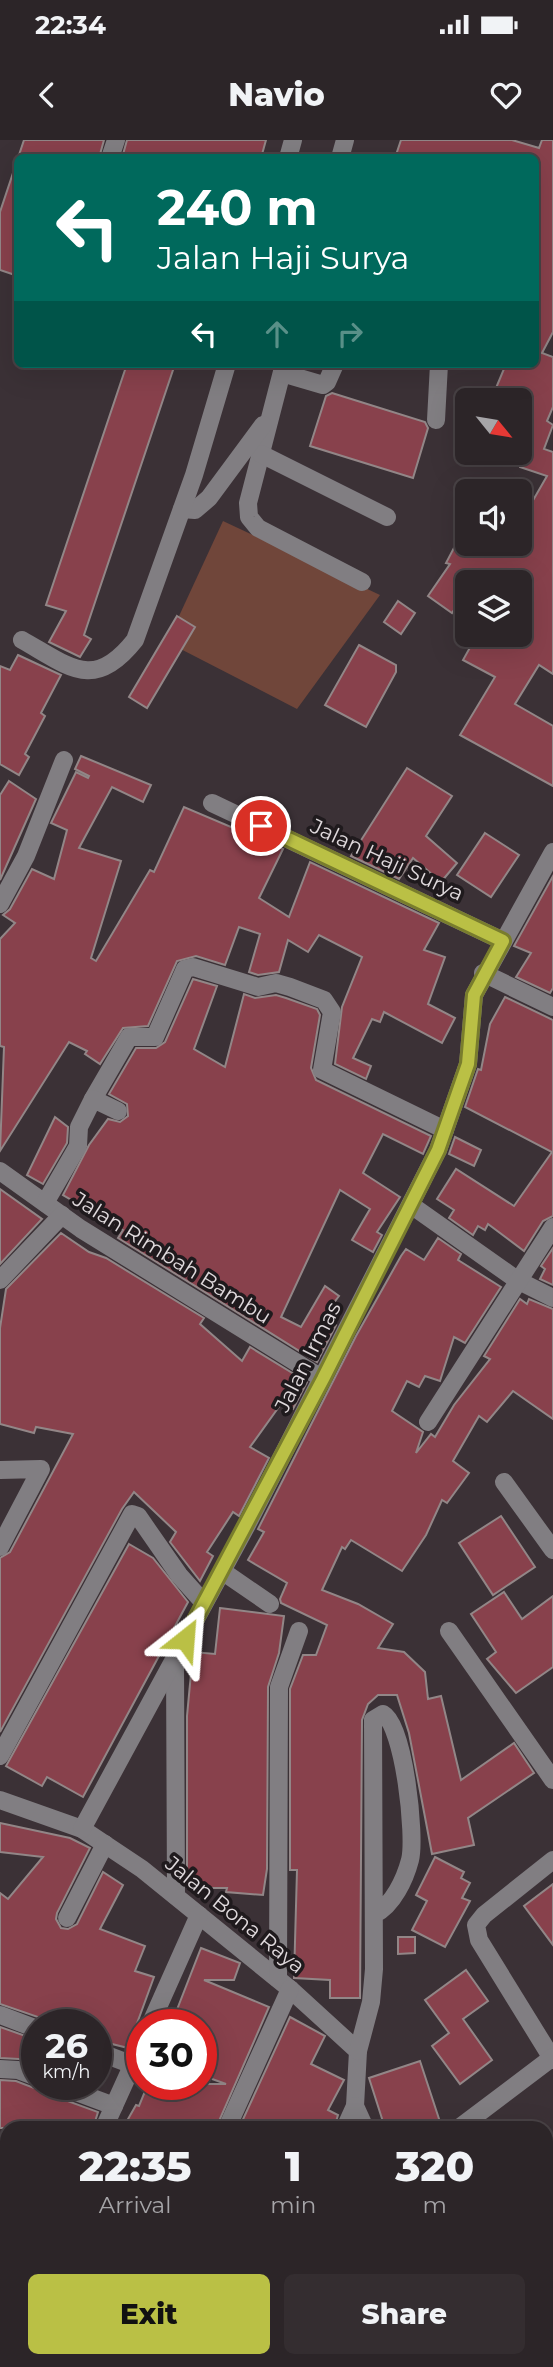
<!DOCTYPE html>
<html lang="en">
<head>
<meta charset="utf-8">
<style>
	:root { --surface:#2c2528; --page:#342d30; --text:#f1f3f6; --muted:#a6a5a8; --line:#484245; --accent:#bac045 }
	body { margin:0; font-family:Montserrat,sans-serif; background:var(--page); color:var(--text); height:100vh; display:flex; flex-direction:column; font-size:26px; white-space:nowrap }
	* { box-sizing:border-box; margin:0 }
	p { font-size:23px; color:var(--muted) }
	.icon { flex:none; width:38px; height:38px; fill:none; stroke:currentColor; stroke-width:2; stroke-linecap:round; stroke-linejoin:round }
	.map { position:relative; flex:1; overflow:hidden }
	.details { position:absolute; left:0px; top:1981px; width:553px; height:247px; display:flex; flex-direction:column; background:var(--surface); border-radius:21px 21px 0 0; box-shadow:0 7px 28px #0002,0 0 0 2px var(--line) }
	.details>* { flex:none }
	.guide { position:absolute; left:14px; top:14px; width:525px; height:214px; border-radius:10px; box-shadow:0 7px 28px #0002,0 0 0 2px var(--line); background:#00695c; color:#fff; overflow:hidden }
	.needle { width:46px; rotate:120deg }
	.controls { position:absolute; left:455px; top:248px; display:grid; gap:14px }
	.controls a { display:grid; place-items:center; width:77px; height:77px; border-radius:10px; background:var(--surface); box-shadow:0 7px 28px #0002,0 0 0 2px var(--line); font-size:35px }
	.speed { position:absolute; left:21px; top:1869px; display:flex; gap:14px; font-size:35px; font-weight:700; text-align:center }
	.speed>* { display:grid; place-content:center; width:91px; height:91px; border-radius:50%; background:var(--surface); box-shadow:0 7px 28px #0002,0 0 0 2px var(--line); line-height:1 }
	.speed small { font-size:18px; font-weight:400 }
	.speed .limit { border:10px solid #d22; background:#fff; color:#111 }
	.pin { position:absolute; display:grid; place-items:center; width:60px; height:60px; color:#fff; margin:-30px; border:4px solid #fff; border-radius:50%; box-shadow:0 2px 7px #0007 }
	.me { position:absolute; width:77px; margin:-38px; rotate:28deg; stroke-linejoin:round; filter:drop-shadow(0 0 5px #0008) }
	.turn { display:flex; align-items:center; gap:24px; height:147px; padding:0 28px; font-size:32px }
	.turn .icon { width:91px; height:91px; stroke-width:2.5 }
	.turn b { display:block; font-size:49px; line-height:60px }
	.lanes { display:flex; align-items:center; height:66px; padding:0 28px; background:#0003; justify-content:center; gap:35px; direction:ltr }
	.lanes .off { opacity:.35 }
	.eta { display:flex; justify-content:space-evenly; align-items:center; height:119px; text-align:center }
	.eta b { font-size:42px; font-weight:800; line-height:49px }
	.primary-button { display:flex; gap:14px; margin-top:auto; padding:14px 28px }
	.primary-button a { flex:1; height:80px; border-radius:10px; background:var(--accent); color:#111; font-size:28px; font-weight:800; line-height:80px; text-align:center }
	.primary-button a+a { background:var(--page); color:var(--text) }
	.status { display:flex; justify-content:space-between; align-items:center; height:49px; padding:0 35px; background:var(--surface); direction:ltr }
	.status svg { height:19px; fill:currentColor }
	header { display:flex; justify-content:space-between; align-items:center; height:91px; padding:0 28px; background:var(--surface); font-size:32px; font-weight:800 }
	.map>svg:first-child { display:block }
	.green { fill:#70463a }
	.building { fill:#88414c; stroke:#928687; stroke-width:2 }
	.lines { fill:none; stroke-linecap:round; stroke-linejoin:round }
	.minor { stroke:#817e82; stroke-width:18 }
	.route-casing { stroke:#797d2d; stroke-width:18 }
	.route { stroke:#bac045; stroke-width:12 }
	.labels { text-anchor:middle; stroke-width:7; stroke-linejoin:round; paint-order:stroke }
	.street-label { font-size:21px; fill:#e0dadd; stroke:#1f1a1d }
</style>
</head>
<body>
<div class="status"><b>22:34</b><svg viewBox="0 0 49 12"><path d="M0 12V9h3v3zM5 12V6h3v6zM10 12V3h3v9zM15 12V0h3v12zM26 1h20v11H26zM47 4h2v5h-2z"/></svg></div>
<header><svg class="icon" aria-label="back" viewBox="0 0 24 24"><path d="M15 5l-7 7 7 7"/></svg>Navio<svg class="icon" aria-label="heart" viewBox="0 0 24 24"><path d="M12 20l-8-8c-3-5 5-10 8-4 3-6 11-1 8 4z"/></svg></header>
<div class="map">
<svg width="553" height="2227" viewBox="0 0 553 2227">
	<rect width="100%" height="100%" fill="#3b3136"/>
	<polygon class="green" points="223,381 380,455 297,569 167,502"/>
	<g class="building">
		<polygon points="24,0 104,0 99,18 18,18"/>
		<polygon points="127,0 266,0 261,18 122,18"/>
		<polygon points="401,0 512,0 539,8 542,0 553,0 553,192 542,213 553,217 553,267 547,281 553,285 544,309 553,312 553,534 539,525 515,564 553,586 553,646 460,595 495,537 463,520 477,495 520,495 520,443 467,443 467,450 452,473 428,456 450,424 446,423 456,404 520,404 520,383 547,336 520,327 520,273 525,260 496,248 506,224 536,224 536,18 395,18"/>
		<polygon points="14,30 18,30 18,136 0,130 0,72"/>
		<polygon points="127,224 175,224 84,495 91,499 80,517 49,502 66,471 46,465"/>
		<polygon points="332,253 425,282 428,288 413,338 310,306 326,256"/>
		<polygon points="398,461 415,473 401,494 384,482"/>
		<polygon points="177,476 195,487 147,568 129,557"/>
		<polygon points="359,505 396,525 396,532 366,587 325,565"/>
		<polygon points="18,515 61,535 41,573 45,576 25,614 29,617 19,635 0,624 0,526 10,530"/>
		<polygon points="81,616 151,645 143,662 112,647 79,708 121,721 91,818 96,821 150,730 154,732 184,667 283,709 259,758 289,777 310,722 439,783 424,810 445,817 428,864 455,878 442,903 384,872 380,882 372,879 353,918 371,926 366,939 335,924 342,867 362,817 319,795 308,812 288,800 279,832 258,835 249,832 260,794 239,787 225,825 196,816 177,821 148,886 123,888 100,924 85,914 87,911 69,902 0,1011 4,907 0,906 0,799 15,783 3,775 10,769 32,729 54,739 67,690 51,683 76,632 88,638 89,636 75,629"/>
		<polygon points="407,628 452,656 426,696 457,723 441,742 413,718 399,739 351,716"/>
		<polygon points="9,641 36,659 0,740 0,655"/>
		<polygon points="485,693 519,715 491,757 457,735"/>
		<polygon points="553,736 553,848 550,853 516,837 531,813 514,806"/>
		<polygon points="193,839 217,846 194,909 225,927 244,854 255,858 276,855 286,858 317,869 320,875 311,928 316,940 431,996 423,1014 383,994 363,1033 400,1057 377,1092 382,1095 373,1112 352,1100 370,1069 340,1050 281,1177 301,1187 325,1146 339,1156 323,1177 336,1185 317,1222 118,1098 123,1090 63,1055 89,1005 108,979 120,982 128,976 127,964 109,954 136,908 156,908 165,902"/>
		<polygon points="505,857 553,880 553,1076 543,1081 524,1111 488,1084 485,1090 478,1086 473,1095 449,1078 454,1070 437,1059 456,1029 514,1066 552,1012 465,967 478,929 481,930 490,884"/>
		<polygon points="55,977 68,987 67,1003 43,1044 27,1035"/>
		<polygon points="455,997 481,1010 474,1026 449,1014"/>
		<polygon points="0,1049 42,1079 0,1124"/>
		<polygon points="61,1093 89,1112 106,1118 204,1178 200,1184 242,1221 250,1207 307,1242 293,1269 281,1264 250,1307 269,1318 239,1376 233,1372 207,1412 213,1416 200,1441 170,1402 176,1392 134,1352 122,1369 0,1592 0,1418 10,1412 73,1294 36,1287 34,1293 0,1284 0,1188 6,1149"/>
		<polygon points="438,1098 461,1114 458,1120 501,1147 465,1203 454,1197 440,1241 425,1236 419,1247 407,1241 392,1271 423,1292 416,1313 431,1294 435,1297 454,1265 490,1219 484,1216 520,1159 527,1164 529,1159 553,1169 553,1279 513,1251 487,1282 479,1276 453,1321 469,1333 447,1363 442,1360 426,1395 402,1431 351,1400 345,1409 342,1407 322,1450 358,1464 393,1484 378,1508 404,1512 425,1532 428,1559 441,1556 461,1640 514,1603 534,1633 468,1678 474,1705 432,1714 409,1593 397,1555 378,1555 368,1564 362,1580 360,1858 330,1858 330,1840 294,1838 297,1730 290,1730 290,1549 303,1515 316,1515 327,1485 281,1463 280,1459 287,1443 248,1420 264,1392 258,1389 356,1196 401,1116 406,1109 424,1120"/>
		<polygon points="553,1108 553,1145 540,1139 545,1129 541,1126"/>
		<polygon points="501,1376 535,1427 493,1455 459,1403"/>
		<polygon points="129,1404 153,1418 188,1462 83,1657 47,1637 42,1646 6,1626"/>
		<polygon points="504,1452 522,1479 553,1456 553,1527 516,1553 487,1519 496,1512 471,1474"/>
		<polygon points="220,1468 284,1476 279,1513 268,1547 267,1729 263,1755 226,1752 227,1748 187,1748 187,1576 193,1512 215,1514"/>
		<polygon points="0,1683 70,1698 90,1708 57,1773 56,1779 61,1788 68,1789 77,1784 103,1732 123,1745 100,1789 145,1806 135,1831 154,1837 128,1908 96,1900 101,1885 47,1885 41,1878 0,1864 0,1753 8,1759 43,1717 0,1712"/>
		<polygon points="435,1717 464,1732 461,1738 470,1743 462,1758 470,1761 445,1807 412,1790 427,1761 416,1755"/>
		<polygon points="553,1744 553,1805 524,1766"/>
		<polygon points="398,1797 415,1797 415,1813 398,1814"/>
		<polygon points="201,1808 240,1823 234,1840 204,1840 269,1867 216,1988 123,1988 136,1965 139,1966 148,1944 226,1944 201,1935 201,1885 171,1885"/>
		<polygon points="466,1830 488,1861 463,1879 492,1920 460,1944 432,1906 449,1893 425,1860"/>
		<polygon points="290,1877 325,1896 311,1924 344,1940 328,1970 338,1975 334,1988 239,1988"/>
		<polygon points="0,1887 37,1900 37,1925 19,1919 0,1918"/>
		<polygon points="420,1921 442,1988 385,1988 369,1938"/>
		<polygon points="0,1940 16,1941 34,1948 44,1946 51,1955 98,1972 93,1988 0,1988"/>
	</g>
	<g class="lines">
		<g class="minor">
			<polyline points="110,18 116,0"/>
			<polyline points="288,18 293,0"/>
			<polyline points="340,18 345,0"/>
			<polyline points="284,224 248,363 249,377 258,388 362,442"/>
			<polyline points="282,233 323,245 327,242 335,224"/>
			<polyline points="436,280 439,224"/>
			<polyline points="261,314 387,377"/>
			<polyline points="182,369 195,370 209,358 263,285"/>
			<path d="M22,500c48,27 72,52 113,0l59,-165 33,-111"/>
			<polyline points="212,663 503,801"/>
			<polyline points="0,764 26,716 64,620"/>
			<polyline points="483,833 553,867"/>
			<polyline points="93,959 129,897 155,897 185,829 193,827 258,847 276,843 290,847 324,860 332,872 322,930 445,990"/>
			<polyline points="0,1031 81,1089 323,1239"/>
			<polyline points="45,1063 78,1006 79,987 93,959 118,971"/>
			<polyline points="411,1065 517,1140 553,1158"/>
			<polyline points="0,1140 62,1075"/>
			<polyline points="428,1282 553,1087"/>
			<polyline points="0,1330 41,1329 0,1407"/>
			<polyline points="504,1342 553,1410"/>
			<polyline points="222,1431 270,1464"/>
			<polyline points="449,1491 553,1640"/>
			<polyline points="175,1521 176,1756"/>
			<polyline points="0,1616 132,1374 138,1376 179,1435 204,1463"/>
			<polyline points="0,1660 82,1689 142,1729 290,1849 358,1911 355,1966 365,1988"/>
			<polyline points="82,1689 247,1385 438,1010 468,924 474,855 553,712"/>
			<polyline points="553,1720 484,1775 476,1785 479,1800 553,1920"/>
			<polyline points="67,1778 105,1704"/>
			<polyline points="278,1839 279,1547 299,1491"/>
			<polyline points="0,1875 37,1889"/>
			<polyline points="150,1885 199,1775"/>
			<polyline points="96,1911 133,1925"/>
			<path d="M358,1911l13,-49 3,-33 -1,-249 10,-6c21,11 33,123 27,146 -5,19 -17,45 -35,54"/>
			<polyline points="0,1929 18,1930 37,1937"/>
			<polyline points="55,1944 114,1966"/>
			<polyline points="104,1988 142,1904"/>
			<polyline points="227,1988 290,1849"/>
			<polyline points="345,1988 355,1966"/>
			<polyline points="459,1988 553,1917"/>
			<polyline points="546,2120 553,2115"/>
			<polyline points="546,2155 553,2164"/>
			<polyline points="12,2221 28,2227"/>
			<polyline points="448,2221 449,2227"/>
			<polyline points="222,2227 226,2221"/>
			<polyline points="354,2227 359,2221"/>
		</g>
	</g>
	<g class="lines">
		<g class="route-casing">
			<polyline id="route" points="185,1499 323,1239 438,1010 468,924 474,855 503,801 261,686"/>
		</g>
		<use href="#route" class="route"/>
	</g>
	<g class="labels">
		<g class="street-label">
			<text transform="translate(387 720) rotate(25)" y="7">Jalan Haji Surya</text>
			<text transform="translate(172 1118) rotate(32)" y="7">Jalan Rimbah Bambu</text>
			<text transform="translate(308 1217) rotate(-63)" y="7">Jalan Irmas</text>
			<text transform="translate(235 1775) rotate(39)" y="7">Jalan Bona Raya</text>
		</g>
	</g>
</svg>
<div class="controls">
<a><svg class="needle" viewBox="-14 -14 28 28"><path d="M0-13l5 13h-10z" fill="#e53935"/><path d="M0 13l5-13h-10z" fill="#a6a5a8"/></svg></a>
<a><svg class="icon" aria-label="sound" viewBox="0 0 24 24"><path d="M4 9h4l5-4v14l-5-4H4zM17 9q2 3 0 6"/></svg></a>
<a><svg class="icon" aria-label="layers" viewBox="0 0 24 24"><path d="M12 4l9 5-9 5-9-5zM3 14l9 5 9-5"/></svg></a>
</div>
<div class="speed"><div>26<small>km/h</small></div><div class="limit">30</div></div>
<div class="pin" style="left:261px;top:686px;background:#d93025"><svg class="icon" aria-label="arrive" viewBox="0 0 24 24"><path d="M6 21V4h12l-3 4 3 4H6"/></svg></div>
<svg class="me" style="left:185px;top:1499px" viewBox="-20 -20 40 40"><path d="M0-17L14 15 0 8-14 15z" fill="#bac045" stroke="#fff" stroke-width="4"/></svg>
<div class="guide">
<div class="turn"><svg class="icon" aria-label="left" viewBox="0 0 24 24"><path d="M17 20v-9H6M10 6l-5 5 5 5"/></svg><div><b>240 m</b>Jalan Haji Surya</div></div>
<div class="lanes"><svg class="icon" aria-label="left" viewBox="0 0 24 24"><path d="M17 20v-9H6M10 6l-5 5 5 5"/></svg><svg class="icon off" aria-label="ahead" viewBox="0 0 24 24"><path d="M12 20V5M6 11l6-6 6 6"/></svg><svg class="icon off" aria-label="right" viewBox="0 0 24 24"><path d="M7 20v-9h11M14 6l5 5-5 5"/></svg></div>
</div>
<section class="details">
<div class="eta">
<div><b>22:35</b><p>Arrival</p></div>
<div><b>1</b><p>min</p></div>
<div><b>320</b><p>m</p></div>
</div>
<div class="primary-button"><a>Exit</a><a>Share</a></div>
</section>
</div>
</body>
</html>
